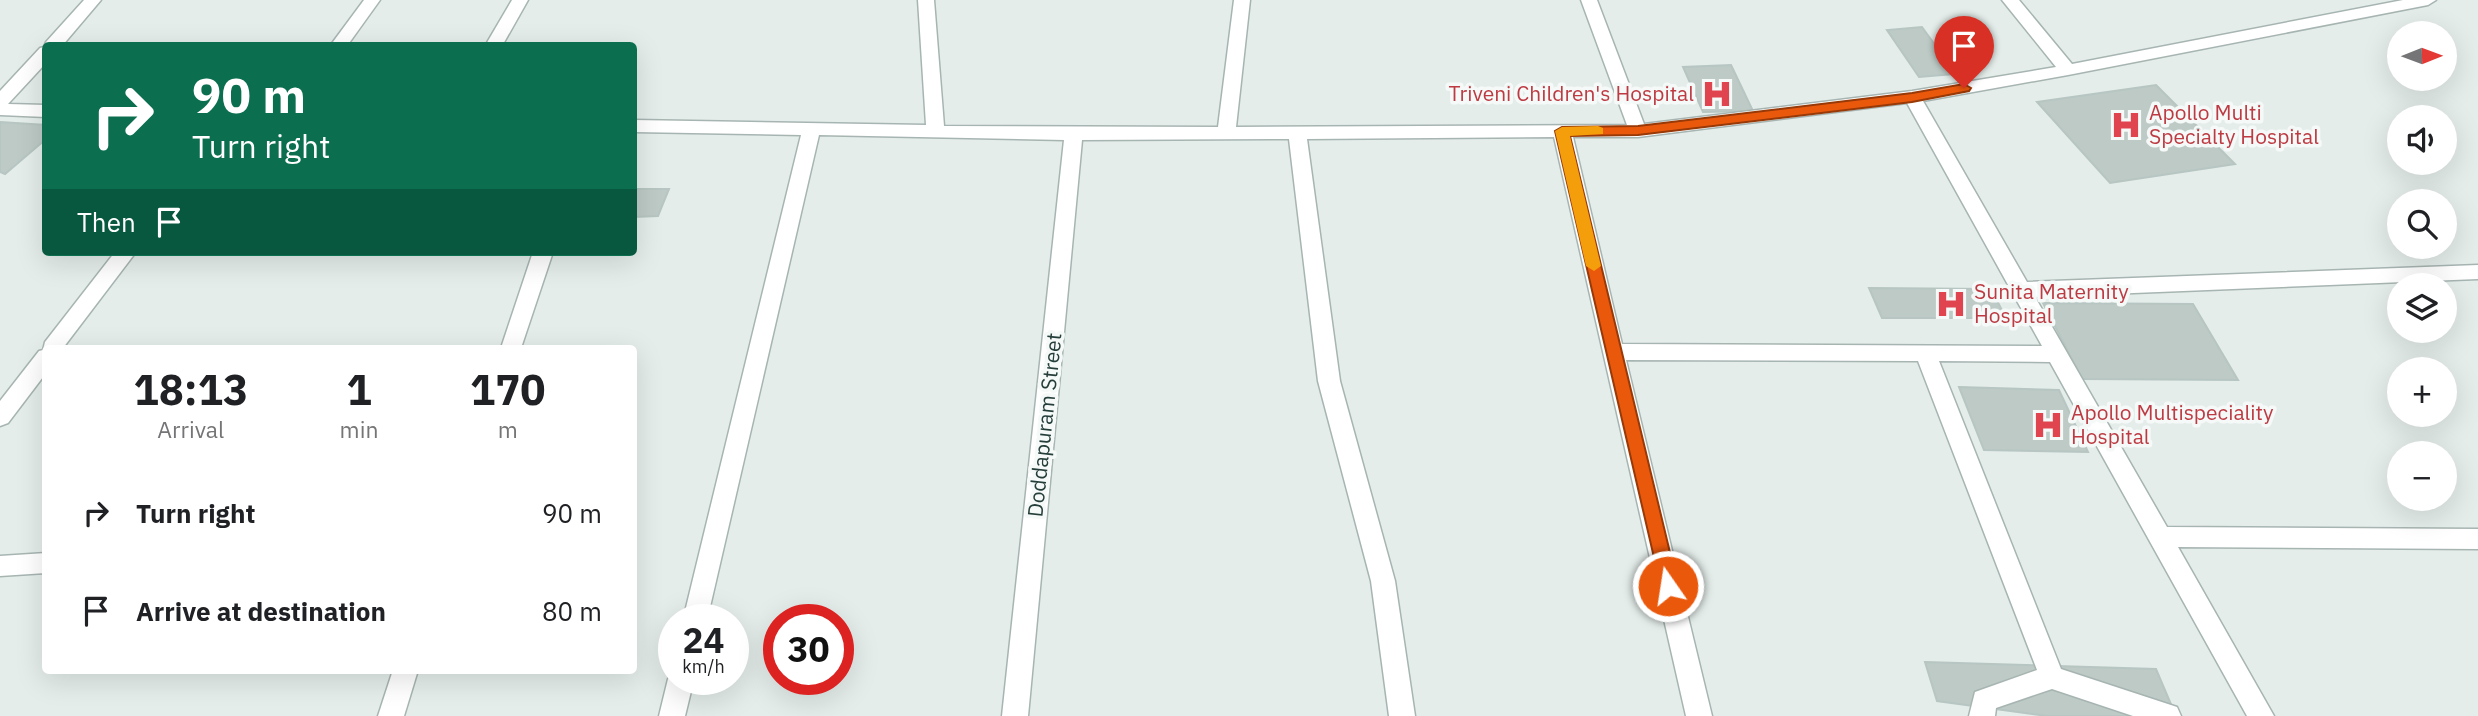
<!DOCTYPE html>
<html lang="en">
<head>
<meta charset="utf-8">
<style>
	:root { --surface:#fff; --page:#f2f2f2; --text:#202124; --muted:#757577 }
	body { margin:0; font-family:"IBM Plex Sans",sans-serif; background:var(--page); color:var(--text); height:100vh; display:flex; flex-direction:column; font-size:26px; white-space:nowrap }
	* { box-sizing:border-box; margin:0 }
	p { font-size:23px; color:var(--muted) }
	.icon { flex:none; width:38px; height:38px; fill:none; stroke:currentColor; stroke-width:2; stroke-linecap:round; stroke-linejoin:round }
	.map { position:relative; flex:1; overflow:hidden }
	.side { position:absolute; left:42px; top:345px; width:595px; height:329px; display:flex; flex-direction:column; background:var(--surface); border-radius:7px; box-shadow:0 7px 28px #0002 }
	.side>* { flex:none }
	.top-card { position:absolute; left:42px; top:42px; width:595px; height:214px; border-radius:7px; box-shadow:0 7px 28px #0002; background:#0b6e4f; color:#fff; overflow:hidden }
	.needle { width:46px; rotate:89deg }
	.tools { position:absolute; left:2387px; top:21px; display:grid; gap:14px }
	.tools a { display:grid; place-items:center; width:70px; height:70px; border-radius:50%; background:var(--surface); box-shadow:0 7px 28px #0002; font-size:35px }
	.speed { position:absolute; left:658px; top:604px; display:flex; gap:14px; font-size:35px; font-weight:700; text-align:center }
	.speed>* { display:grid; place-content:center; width:91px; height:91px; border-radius:50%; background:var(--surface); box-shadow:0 7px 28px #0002; line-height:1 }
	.speed small { font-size:18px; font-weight:400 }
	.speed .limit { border:10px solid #d22; background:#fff; color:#111 }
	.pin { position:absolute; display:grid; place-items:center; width:60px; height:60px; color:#fff; margin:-72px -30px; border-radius:50% 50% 50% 0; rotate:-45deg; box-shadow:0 0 7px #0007 }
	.pin .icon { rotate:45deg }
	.me { position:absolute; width:77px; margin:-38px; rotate:347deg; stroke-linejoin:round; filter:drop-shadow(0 0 5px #0008) }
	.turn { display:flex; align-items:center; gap:24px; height:147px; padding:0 35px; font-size:32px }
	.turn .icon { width:91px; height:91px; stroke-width:2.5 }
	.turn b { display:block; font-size:49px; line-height:60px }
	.then { display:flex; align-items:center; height:66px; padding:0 35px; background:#0003; gap:14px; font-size:26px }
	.eta { display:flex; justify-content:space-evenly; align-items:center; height:119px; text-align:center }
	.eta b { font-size:42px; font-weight:700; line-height:49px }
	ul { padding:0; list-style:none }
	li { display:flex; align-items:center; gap:21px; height:98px; padding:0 35px }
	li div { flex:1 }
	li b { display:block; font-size:26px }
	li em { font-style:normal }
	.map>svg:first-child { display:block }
	.building { fill:#bdcac6; stroke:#b7c6c2; stroke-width:2 }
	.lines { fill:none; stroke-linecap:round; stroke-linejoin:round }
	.minor-casing { stroke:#a7b5b2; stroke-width:3 }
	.minor { fill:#fff; fill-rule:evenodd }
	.route { fill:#ea580c; stroke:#983908; stroke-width:2 }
	.slow { fill:#f59e0b }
	.labels { text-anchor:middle; stroke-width:7; stroke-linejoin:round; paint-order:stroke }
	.health-label { font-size:21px; fill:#be3a42; stroke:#f5f9f8; text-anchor:start }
	.street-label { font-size:21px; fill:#253e3a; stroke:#f5f9f8 }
</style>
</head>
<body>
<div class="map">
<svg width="2478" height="716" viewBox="0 0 2478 716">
	<rect width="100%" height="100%" fill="#e4edea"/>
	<g class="building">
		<polygon points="1922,27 1956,74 1919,77 1887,30"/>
		<polygon points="1731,65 1753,111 1703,112 1683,67"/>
		<polygon points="2156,85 2235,164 2110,183 2037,102"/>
		<polygon points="0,122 46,125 46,139 5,174 0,172"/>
		<polygon points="634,189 669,189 658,216 634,217"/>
		<polygon points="1869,288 1991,289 2006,318 1882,318"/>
		<polygon points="2043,303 2193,304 2238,380 2082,379"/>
		<polygon points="1959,387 2059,390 2088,452 1984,450"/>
		<polygon points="1925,662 2156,669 2176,716 2047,716 1937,701"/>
	</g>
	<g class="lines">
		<g class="minor-casing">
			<g id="minor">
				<polygon points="84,0 101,0 62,46 46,46 46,63 8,104 46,105 46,117 0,115 0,91 40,48 44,47 46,42"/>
				<polygon points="364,0 380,0 347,46 330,46"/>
				<polygon points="512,0 528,0 502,46 485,46"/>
				<path d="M918,0h16l10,126 274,1 16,-127h16l-14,127 391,-2 -46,-125h16l47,124 268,-33 144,-24 -54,-67h17l53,64 331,-64h33l-8,5 -360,70 -145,26 104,181 451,-17v14l-443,18 132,230 311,2v20l-300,-2 96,169h-27l-197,-354 -111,-1 122,308 116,38 4,9h-48l-81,-27 -56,19 -1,8h-26l6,-24 62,-22 -119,-309 -292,-1 86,356h-26l-132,-579 -247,2 33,242 55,200 20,135h-26l-18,-135 -53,-200 -29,-242 -207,1 -54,576h-26l62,-576 -245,-5 -112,485h-24l118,-485 -167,-3v-12l292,5zM1907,103l135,243 -420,-2 -49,-207h65z"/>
				<polygon points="115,252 136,252 63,348 46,348 46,373 8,423 0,426 0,401 39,351 43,350 45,342"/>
				<polygon points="533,252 553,252 521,348 501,348"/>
				<polygon points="46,553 46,573 0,576 0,556"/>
				<polygon points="393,670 418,670 404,716 378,716"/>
				<polygon points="674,670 674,679 694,679 685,716 659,716 668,679"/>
			</g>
		</g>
		<use href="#minor" class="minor"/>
	</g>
	<polygon class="route" points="1964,84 1971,88 1969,91 1912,102 1638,135 1570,136 1678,586 1675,592 1668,594 1662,592 1555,131 1562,127 1638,126 1912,93"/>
	<polygon class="slow" points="1598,126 1603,128 1603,134 1570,136 1601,266 1594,271 1586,266 1555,131 1562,127"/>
	<defs>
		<g id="hospital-bare" transform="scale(2.415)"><path d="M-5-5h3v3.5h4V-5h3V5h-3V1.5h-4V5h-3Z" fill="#e0444e" stroke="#f5f9f8" stroke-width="2.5" paint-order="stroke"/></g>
	</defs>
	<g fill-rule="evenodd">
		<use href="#hospital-bare" x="1717" y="94"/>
		<use href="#hospital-bare" x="2126" y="125"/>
		<use href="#hospital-bare" x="1951" y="304"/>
		<use href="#hospital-bare" x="2048" y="425"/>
	</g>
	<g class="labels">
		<g class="health-label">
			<text x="1694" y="101" text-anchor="end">Triveni Children's Hospital</text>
			<text x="2149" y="120">Apollo Multi<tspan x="2149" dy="24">Specialty Hospital</tspan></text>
			<text x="1974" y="299">Sunita Maternity<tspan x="1974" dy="24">Hospital</tspan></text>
			<text x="2071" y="420">Apollo Multispeciality<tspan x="2071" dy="24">Hospital</tspan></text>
		</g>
		<g class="street-label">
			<text transform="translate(1045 425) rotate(-84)" y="7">Doddapuram Street</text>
		</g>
	</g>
</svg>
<div class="tools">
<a><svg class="needle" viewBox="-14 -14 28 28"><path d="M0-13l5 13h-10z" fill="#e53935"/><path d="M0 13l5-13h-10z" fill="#757577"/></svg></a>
<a><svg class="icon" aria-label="sound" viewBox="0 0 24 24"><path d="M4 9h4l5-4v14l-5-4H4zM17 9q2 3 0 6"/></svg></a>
<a><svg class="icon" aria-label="search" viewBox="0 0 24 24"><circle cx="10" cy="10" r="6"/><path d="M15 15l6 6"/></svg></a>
<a><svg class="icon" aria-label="layers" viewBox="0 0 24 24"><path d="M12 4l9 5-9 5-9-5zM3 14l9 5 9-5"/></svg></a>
<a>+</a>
<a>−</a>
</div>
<div class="speed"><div>24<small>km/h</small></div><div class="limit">30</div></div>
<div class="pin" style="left:1964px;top:88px;background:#d93025"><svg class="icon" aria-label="arrive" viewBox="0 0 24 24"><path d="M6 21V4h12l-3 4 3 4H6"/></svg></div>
<svg class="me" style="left:1668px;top:586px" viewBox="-20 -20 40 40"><circle r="17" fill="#ea580c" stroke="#fff" stroke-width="3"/><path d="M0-11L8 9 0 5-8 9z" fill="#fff"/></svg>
<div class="top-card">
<div class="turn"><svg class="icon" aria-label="right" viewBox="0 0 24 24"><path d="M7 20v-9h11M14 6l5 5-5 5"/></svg><div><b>90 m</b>Turn right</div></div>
<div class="then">Then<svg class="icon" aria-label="arrive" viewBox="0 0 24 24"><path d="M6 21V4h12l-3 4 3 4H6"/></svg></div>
</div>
<section class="side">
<div class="eta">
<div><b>18:13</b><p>Arrival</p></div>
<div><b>1</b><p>min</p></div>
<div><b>170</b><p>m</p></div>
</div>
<ul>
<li><svg class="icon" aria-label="right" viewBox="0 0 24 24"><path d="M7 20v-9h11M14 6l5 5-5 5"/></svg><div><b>Turn right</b></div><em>90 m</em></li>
<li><svg class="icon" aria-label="arrive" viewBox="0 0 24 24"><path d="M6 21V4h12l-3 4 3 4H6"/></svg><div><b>Arrive at destination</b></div><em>80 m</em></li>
</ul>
</section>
</div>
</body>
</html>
